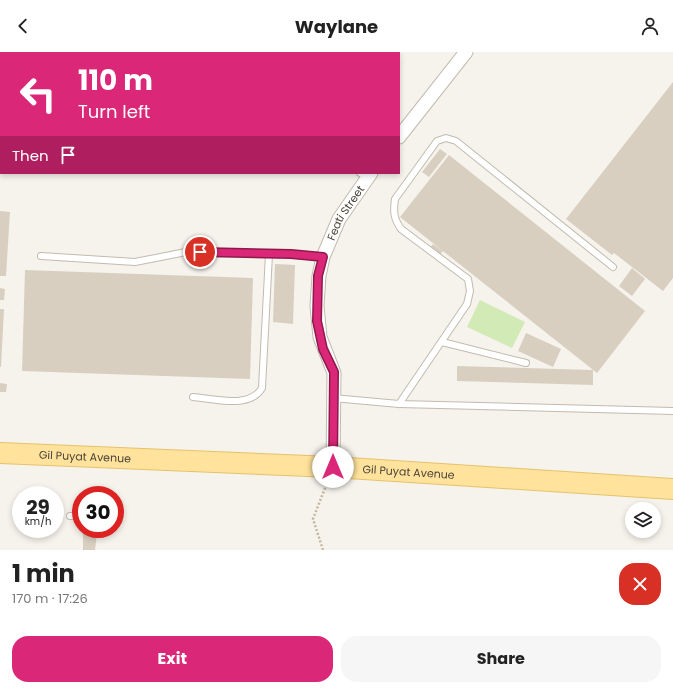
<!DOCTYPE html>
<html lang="en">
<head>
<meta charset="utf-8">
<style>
	:root { --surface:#fff; --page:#f6f6f6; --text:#222; --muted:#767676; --accent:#db2777 }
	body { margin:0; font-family:Poppins,sans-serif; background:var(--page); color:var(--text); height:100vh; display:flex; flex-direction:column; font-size:15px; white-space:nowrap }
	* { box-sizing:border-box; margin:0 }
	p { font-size:13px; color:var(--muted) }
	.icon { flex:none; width:22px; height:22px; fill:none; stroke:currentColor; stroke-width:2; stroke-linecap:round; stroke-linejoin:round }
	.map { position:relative; height:498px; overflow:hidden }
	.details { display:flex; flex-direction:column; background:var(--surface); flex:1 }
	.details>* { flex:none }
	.hud { position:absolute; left:0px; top:0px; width:400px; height:122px; box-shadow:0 2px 6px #0003; background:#db2777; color:#fff; overflow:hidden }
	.buttons { position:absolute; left:625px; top:450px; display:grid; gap:8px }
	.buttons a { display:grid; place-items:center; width:36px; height:36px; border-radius:50%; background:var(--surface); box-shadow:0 2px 6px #0003; font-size:20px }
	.speed { position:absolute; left:12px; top:434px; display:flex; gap:8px; font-size:20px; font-weight:700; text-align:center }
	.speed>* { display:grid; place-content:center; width:52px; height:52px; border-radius:50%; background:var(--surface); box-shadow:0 2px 6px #0003; line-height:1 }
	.speed small { font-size:10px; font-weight:400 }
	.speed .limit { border:6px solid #d22; background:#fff; color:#111 }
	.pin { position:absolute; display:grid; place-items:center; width:34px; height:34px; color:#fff; margin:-17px; border:2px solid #fff; border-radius:50%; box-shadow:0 1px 4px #0007 }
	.me { position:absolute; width:44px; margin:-22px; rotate:0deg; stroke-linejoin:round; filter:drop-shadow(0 0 3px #0008) }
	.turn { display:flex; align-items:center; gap:14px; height:84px; padding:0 12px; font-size:18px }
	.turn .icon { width:52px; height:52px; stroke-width:2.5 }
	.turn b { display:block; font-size:28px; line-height:34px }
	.then { display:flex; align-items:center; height:38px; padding:0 12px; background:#0003; gap:8px; font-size:15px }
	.round { display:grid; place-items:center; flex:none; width:42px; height:42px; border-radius:16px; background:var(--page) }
	.headline { display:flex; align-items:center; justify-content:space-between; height:68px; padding:0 12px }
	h1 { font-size:24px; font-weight:700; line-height:30px }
	.primary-button { display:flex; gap:8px; margin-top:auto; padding:8px 12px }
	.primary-button a { flex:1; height:46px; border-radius:16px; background:var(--accent); color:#fff; font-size:16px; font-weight:700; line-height:46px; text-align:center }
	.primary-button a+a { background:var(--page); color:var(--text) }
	header { display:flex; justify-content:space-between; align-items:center; height:52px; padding:0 12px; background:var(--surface); font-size:18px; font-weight:700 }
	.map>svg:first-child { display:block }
	.green { fill:#d2eab5 }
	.building { fill:#d8cfc1 }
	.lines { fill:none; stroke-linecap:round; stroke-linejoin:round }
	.lane-casing { stroke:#c2bbae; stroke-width:8 }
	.street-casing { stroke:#c2bbae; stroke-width:15 }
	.primary-casing { stroke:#e6c16a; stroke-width:22 }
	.path { stroke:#c4b79f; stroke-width:2.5; stroke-dasharray:2 2; stroke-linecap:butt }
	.lane { stroke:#fff; stroke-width:6 }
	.street { stroke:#fff; stroke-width:13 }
	.primary { stroke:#ffe39c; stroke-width:20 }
	.route-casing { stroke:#8e194d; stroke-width:10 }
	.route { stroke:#db2777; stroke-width:7 }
	.labels { text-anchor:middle; stroke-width:3; stroke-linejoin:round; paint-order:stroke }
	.street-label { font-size:11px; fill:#4b4439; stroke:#fff }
</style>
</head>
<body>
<header><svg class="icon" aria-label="back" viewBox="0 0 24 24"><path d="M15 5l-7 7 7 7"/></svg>Waylane<svg class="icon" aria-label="person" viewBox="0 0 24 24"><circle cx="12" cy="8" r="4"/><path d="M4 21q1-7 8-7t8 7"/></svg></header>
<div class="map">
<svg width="673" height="498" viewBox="0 0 673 498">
	<rect width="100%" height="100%" fill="#f6f3ec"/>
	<polygon class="green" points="480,248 525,270 512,296 467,275"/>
	<g class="building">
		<polygon points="673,30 673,226 663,239 614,201 612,203 566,167"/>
		<polygon points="440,97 447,102 429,125 422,120"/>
		<polygon points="449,103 645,259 597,321 400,165"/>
		<polygon points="0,159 10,160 6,224 0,224"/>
		<polygon points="433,192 443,199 439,204 429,197"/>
		<polygon points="275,212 295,213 293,272 273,270"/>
		<polygon points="632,216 645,227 632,244 619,234"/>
		<polygon points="25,218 253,226 250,327 22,319"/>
		<polygon points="0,236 5,237 4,248 0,248"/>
		<polygon points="0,257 4,257 1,315 0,315"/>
		<polygon points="526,281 561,297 553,315 518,299"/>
		<polygon points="457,314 593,318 593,333 457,329"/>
		<polygon points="0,331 7,332 6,340 0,340"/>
		<polygon points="91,477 97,482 95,498 83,498 83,479"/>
	</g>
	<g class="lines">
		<g class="lane-casing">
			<g id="lane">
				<polyline points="25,0 26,1"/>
				<polyline points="0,52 1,52"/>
				<polyline points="360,121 367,125"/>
				<polyline points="41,204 135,210 186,200 291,202 323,205"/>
				<polyline points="442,290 526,311"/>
				<path d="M193,345c21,2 57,12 69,-9l7,-134"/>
				<polyline points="333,346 399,352 673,359"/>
				<path d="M399,352l68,-100 3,-13 -2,-12 -67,-50c-7,-10 -8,-17 -6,-30l42,-58 9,-3 10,3 157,126"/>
				<polyline points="70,464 81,464"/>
			</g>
		</g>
		<g class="street-casing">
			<g id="street">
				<polyline points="399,85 466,0"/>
				<path id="s1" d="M333,415l1,-94 -14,-36 -3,-31 2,-30 4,-19 16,-38 32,-46"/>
			</g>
		</g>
		<g class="primary-casing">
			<g id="primary">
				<path id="s2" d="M0,401l333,14 340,22"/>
			</g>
		</g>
		<polyline class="path" points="323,498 313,467 327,431"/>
		<use href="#lane" class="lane"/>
		<use href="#street" class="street"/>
		<use href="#primary" class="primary"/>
	</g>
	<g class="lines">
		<g class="route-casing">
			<polyline id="route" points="200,200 291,202 323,205 318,224 317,269 323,297 334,320 333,415"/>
		</g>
		<use href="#route" class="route"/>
	</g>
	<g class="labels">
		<g class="street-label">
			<text dy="4" stroke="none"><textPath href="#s1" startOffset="263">Feati Street</textPath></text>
			<text dy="4" stroke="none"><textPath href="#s2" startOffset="85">Gil Puyat Avenue</textPath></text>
			<text dy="4" stroke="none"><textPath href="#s2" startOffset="409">Gil Puyat Avenue</textPath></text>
		</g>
	</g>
</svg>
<div class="buttons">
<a><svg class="icon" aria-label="layers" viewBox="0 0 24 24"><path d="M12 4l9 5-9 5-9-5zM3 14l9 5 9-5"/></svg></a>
</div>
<div class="speed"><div>29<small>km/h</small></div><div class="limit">30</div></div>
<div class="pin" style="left:200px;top:200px;background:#d93025"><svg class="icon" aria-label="arrive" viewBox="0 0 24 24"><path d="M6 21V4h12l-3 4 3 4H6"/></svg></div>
<svg class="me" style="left:333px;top:415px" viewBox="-20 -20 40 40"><circle r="19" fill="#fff"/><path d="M0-13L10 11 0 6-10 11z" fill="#db2777"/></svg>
<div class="hud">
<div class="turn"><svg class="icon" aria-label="left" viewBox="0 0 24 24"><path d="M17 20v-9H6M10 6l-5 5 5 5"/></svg><div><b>110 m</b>Turn left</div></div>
<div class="then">Then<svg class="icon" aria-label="arrive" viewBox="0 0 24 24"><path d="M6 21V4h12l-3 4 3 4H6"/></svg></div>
</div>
</div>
<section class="details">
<div class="headline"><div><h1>1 min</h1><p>170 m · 17:26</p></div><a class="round" style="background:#d93025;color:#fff"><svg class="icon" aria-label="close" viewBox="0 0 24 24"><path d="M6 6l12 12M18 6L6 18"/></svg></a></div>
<div class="primary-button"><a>Exit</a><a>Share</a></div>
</section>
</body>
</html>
